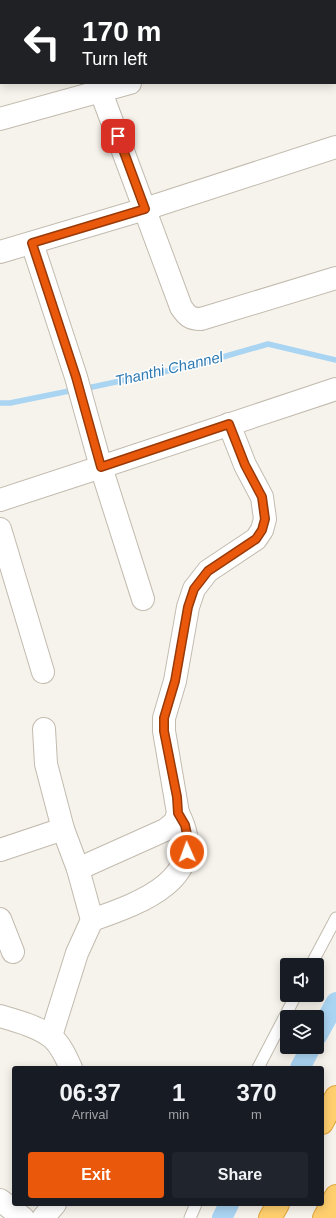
<!DOCTYPE html>
<html lang="en">
<head>
<meta charset="utf-8">
<style>
	:root { --surface:#171b24; --page:#20242c; --text:#f1f3f6; --muted:#9ea1a6; --accent:#ea580c }
	body { margin:0; font-family:Helvetica,sans-serif; background:var(--page); color:var(--text); height:100vh; display:flex; flex-direction:column; font-size:15px; white-space:nowrap }
	* { box-sizing:border-box; margin:0 }
	p { font-size:13px; color:var(--muted) }
	.icon { flex:none; width:22px; height:22px; fill:none; stroke:currentColor; stroke-width:2; stroke-linecap:round; stroke-linejoin:round }
	.map { position:relative; flex:1; overflow:hidden }
	.side { position:absolute; left:12px; top:1066px; width:312px; height:140px; display:flex; flex-direction:column; background:var(--surface); border-radius:4px; box-shadow:0 2px 10px #0003 }
	.side>* { flex:none }
	.hud { position:absolute; left:0px; top:0px; width:336px; height:84px; box-shadow:0 2px 10px #0003; background:#202124; color:#fff; overflow:hidden }
	.fabs { position:absolute; left:280px; top:958px; display:grid; gap:8px }
	.fabs a { display:grid; place-items:center; width:44px; height:44px; border-radius:4px; background:var(--surface); box-shadow:0 2px 10px #0003; font-size:20px }
	.pin { position:absolute; display:grid; place-items:center; width:34px; height:34px; color:#fff; margin:-17px; border-radius:8px; box-shadow:0 2px 6px #0006 }
	.me { position:absolute; width:44px; margin:-22px; rotate:358deg; stroke-linejoin:round; filter:drop-shadow(0 0 3px #0008) }
	.turn { display:flex; align-items:center; gap:14px; height:84px; padding:0 16px; font-size:18px }
	.turn .icon { width:52px; height:52px; stroke-width:2.5 }
	.turn b { display:block; font-size:28px; line-height:34px }
	.eta { display:flex; justify-content:space-evenly; align-items:center; height:68px; text-align:center }
	.eta b { font-size:24px; font-weight:700; line-height:28px }
	.button { display:flex; gap:8px; margin-top:auto; padding:8px 16px }
	.button a { flex:1; height:46px; border-radius:4px; background:var(--accent); color:#fff; font-size:16px; font-weight:700; line-height:46px; text-align:center }
	.button a+a { background:var(--page); color:var(--text) }
	.map>svg:first-child { display:block }
	.lines { fill:none; stroke-linecap:round; stroke-linejoin:round }
	.stream { stroke:#a9d4f2; stroke-width:5.5 }
	.canal { stroke:#a9d4f2; stroke-width:20 }
	.lane-casing { stroke:#c2bbae; stroke-width:13 }
	.street-casing { stroke:#c2bbae; stroke-width:24 }
	.highway-casing { stroke:#e0a43c; stroke-width:24 }
	.lane { stroke:#fff; stroke-width:11 }
	.street { stroke:#fff; stroke-width:22 }
	.highway { stroke:#ffcf6e; stroke-width:22 }
	.route-casing { stroke:#983908; stroke-width:10 }
	.route { stroke:#ea580c; stroke-width:7 }
	.labels { text-anchor:middle; stroke-width:3; stroke-linejoin:round; paint-order:stroke }
	.water-label { font-size:15px; font-style:italic; fill:#2e7ab2; stroke:#fff }
</style>
</head>
<body>
<div class="map">
<svg width="336" height="1218" viewBox="0 0 336 1218">
	<rect width="100%" height="100%" fill="#f6f3ec"/>
	<g class="lines">
		<g class="stream">
			<polyline points="83,389 195,365 268,344 336,360"/>
			<polyline points="0,403 10,403 74,390"/>
		</g>
		<g class="canal">
			<polyline points="317,1036 336,1002"/>
			<polyline points="300,1068 311,1047"/>
			<polyline points="222,1218 229,1204"/>
		</g>
		<g class="lane-casing">
			<g id="lane">
				<polyline points="311,965 336,918"/>
				<polyline points="258,1068 296,995"/>
				<polyline points="190,1218 196,1204"/>
			</g>
		</g>
		<g class="street-casing">
			<g id="street">
				<polyline points="335,18 336,18"/>
				<path d="M101,92l80,215c6,9 9,12 20,12l135,-41"/>
				<polyline points="0,119 130,83"/>
				<polyline points="32,243 76,377 101,467 336,389"/>
				<polyline points="0,252 145,209 336,147"/>
				<polyline points="0,500 101,467 143,599"/>
				<polyline points="0,529 43,672"/>
				<polyline points="44,729 46,764 63,829 78,869 92,920 77,953 51,1036"/>
				<polyline points="0,850 63,829"/>
				<polyline points="78,869 165,830 175,822 178,813 164,731 164,718 175,681 188,607 194,589 208,571 256,539 262,530 265,519 262,497 245,465 229,424"/>
				<polyline points="0,919 13,952"/>
				<path d="M92,920c49,-17 120,-42 86,-107"/>
				<path d="M0,1016c17,5 36,10 50,20 10,7 16,21 21,32"/>
				<polyline points="0,1200 23,1218"/>
				<polyline points="43,1218 55,1204"/>
			</g>
		</g>
		<g class="highway-casing">
			<g id="highway">
				<polyline points="322,1123 336,1097"/>
				<polyline points="270,1218 278,1204"/>
				<polyline points="324,1218 336,1196"/>
			</g>
		</g>
		<use href="#lane" class="lane"/>
		<use href="#street" class="street"/>
		<use href="#highway" class="highway"/>
	</g>
	<g class="lines">
		<g class="route-casing">
			<polyline id="route" points="118,136 145,209 32,243 76,377 101,467 229,424 245,465 262,497 265,519 262,530 256,539 208,571 194,589 188,607 175,681 164,718 164,731 177,797 178,813 185,825 188,839 187,852"/>
		</g>
		<use href="#route" class="route"/>
	</g>
	<g class="labels">
		<g class="water-label">
			<text transform="translate(169 369) rotate(-13)" y="5">Thanthi Channel</text>
		</g>
	</g>
</svg>
<div class="fabs">
<a><svg class="icon" aria-label="sound" viewBox="0 0 24 24"><path d="M4 9h4l5-4v14l-5-4H4zM17 9q2 3 0 6"/></svg></a>
<a><svg class="icon" aria-label="layers" viewBox="0 0 24 24"><path d="M12 4l9 5-9 5-9-5zM3 14l9 5 9-5"/></svg></a>
</div>
<div class="pin" style="left:118px;top:136px;background:#d93025"><svg class="icon" aria-label="arrive" viewBox="0 0 24 24"><path d="M6 21V4h12l-3 4 3 4H6"/></svg></div>
<svg class="me" style="left:187px;top:852px" viewBox="-20 -20 40 40"><circle r="17" fill="#ea580c" stroke="#fff" stroke-width="3"/><path d="M0-11L8 9 0 5-8 9z" fill="#fff"/></svg>
<div class="hud">
<div class="turn"><svg class="icon" aria-label="left" viewBox="0 0 24 24"><path d="M17 20v-9H6M10 6l-5 5 5 5"/></svg><div><b>170 m</b>Turn left</div></div>
</div>
<section class="side">
<div class="eta">
<div><b>06:37</b><p>Arrival</p></div>
<div><b>1</b><p>min</p></div>
<div><b>370</b><p>m</p></div>
</div>
<div class="button"><a>Exit</a><a>Share</a></div>
</section>
</div>
</body>
</html>
